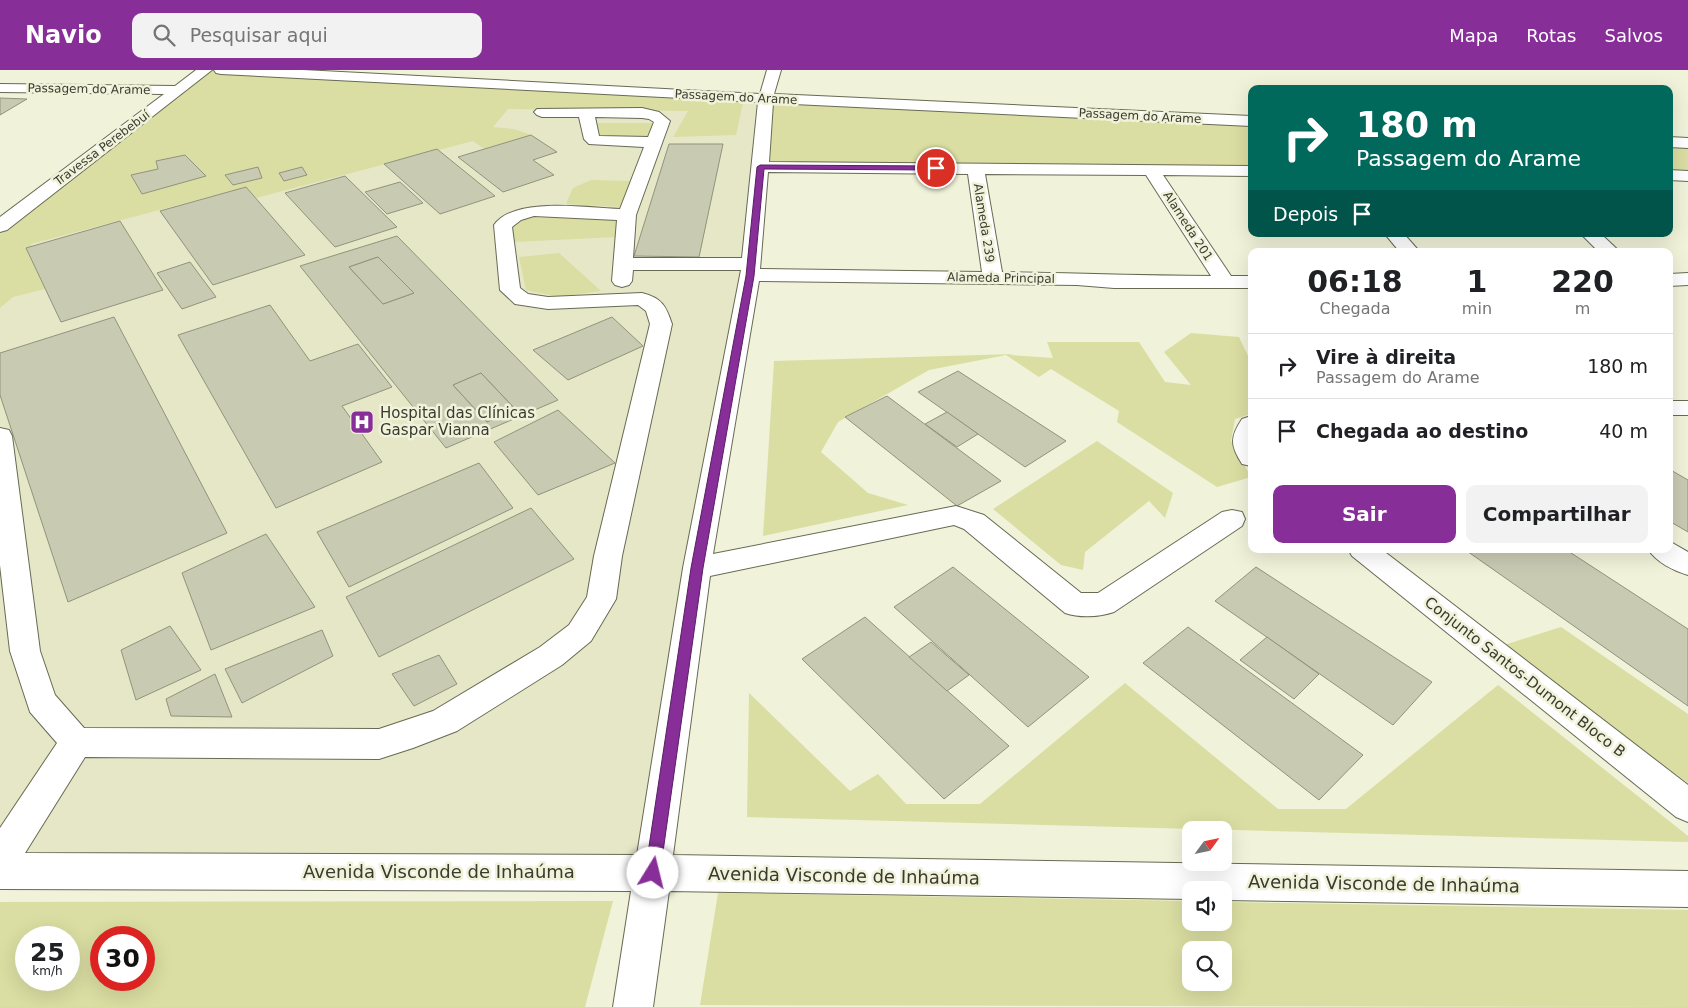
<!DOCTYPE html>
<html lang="pt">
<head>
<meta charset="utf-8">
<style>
	:root { --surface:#fff; --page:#f2f2f2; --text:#202124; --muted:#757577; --line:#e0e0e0; --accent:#882e99 }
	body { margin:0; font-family:"DejaVu Sans",sans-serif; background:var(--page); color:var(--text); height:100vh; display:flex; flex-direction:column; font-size:19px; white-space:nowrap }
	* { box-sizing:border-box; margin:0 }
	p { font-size:16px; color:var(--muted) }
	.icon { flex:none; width:28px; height:28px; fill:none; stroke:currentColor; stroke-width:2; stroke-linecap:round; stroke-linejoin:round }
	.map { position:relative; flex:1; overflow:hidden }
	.sheet { position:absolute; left:1248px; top:178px; width:425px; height:305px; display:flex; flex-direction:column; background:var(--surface); border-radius:10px; box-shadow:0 5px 20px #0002 }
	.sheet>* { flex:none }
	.hud { position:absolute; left:1248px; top:15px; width:425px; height:152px; border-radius:10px; box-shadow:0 5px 20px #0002; background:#00695c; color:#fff; overflow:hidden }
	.needle { width:32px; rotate:57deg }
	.buttons { position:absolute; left:1182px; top:751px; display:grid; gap:10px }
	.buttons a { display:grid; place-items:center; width:50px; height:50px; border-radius:10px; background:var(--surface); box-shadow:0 5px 20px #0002; font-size:25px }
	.speed { position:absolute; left:15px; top:856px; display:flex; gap:10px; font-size:25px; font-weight:700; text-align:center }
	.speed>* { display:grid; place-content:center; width:65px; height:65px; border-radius:50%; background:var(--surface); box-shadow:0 5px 20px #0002; line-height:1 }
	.speed small { font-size:12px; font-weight:400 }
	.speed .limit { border:8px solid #d22; background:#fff; color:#111 }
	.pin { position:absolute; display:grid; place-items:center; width:42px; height:42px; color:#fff; margin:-21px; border:2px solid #fff; border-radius:50%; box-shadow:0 1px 5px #0007 }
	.me { position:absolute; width:55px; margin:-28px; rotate:9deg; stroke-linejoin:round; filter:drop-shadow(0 0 4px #0008) }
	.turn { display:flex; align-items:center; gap:18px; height:105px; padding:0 25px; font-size:22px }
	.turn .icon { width:65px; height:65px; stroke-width:2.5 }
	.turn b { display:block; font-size:35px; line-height:42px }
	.then { display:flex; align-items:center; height:48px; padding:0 25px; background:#0003; gap:10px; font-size:19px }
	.eta { display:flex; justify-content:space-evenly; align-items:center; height:85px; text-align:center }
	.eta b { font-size:30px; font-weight:800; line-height:35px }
	.button { display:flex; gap:10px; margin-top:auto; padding:10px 25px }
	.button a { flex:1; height:58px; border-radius:10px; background:var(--accent); color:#fff; font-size:20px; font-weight:800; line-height:58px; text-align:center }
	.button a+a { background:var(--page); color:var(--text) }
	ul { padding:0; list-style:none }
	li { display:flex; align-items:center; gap:15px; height:65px; padding:0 25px; border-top:1px solid var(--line) }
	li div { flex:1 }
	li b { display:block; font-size:19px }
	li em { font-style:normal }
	header { display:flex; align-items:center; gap:30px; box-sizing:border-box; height:70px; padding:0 25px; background:var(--accent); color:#fff }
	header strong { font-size:24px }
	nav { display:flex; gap:28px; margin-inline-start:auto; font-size:18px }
	.search { width:350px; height:45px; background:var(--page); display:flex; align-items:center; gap:12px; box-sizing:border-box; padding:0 18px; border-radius:10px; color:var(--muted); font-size:19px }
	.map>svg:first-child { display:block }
	.built { fill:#e5e7c7 }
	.green { fill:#dadea2; fill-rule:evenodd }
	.building { fill:#c8cab2; stroke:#91937c; fill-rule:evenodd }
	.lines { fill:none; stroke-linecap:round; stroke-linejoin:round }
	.minor-casing { stroke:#686a54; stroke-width:2 }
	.minor { fill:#fff; fill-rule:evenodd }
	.route { fill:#882e99; stroke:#581e63 }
	.labels { text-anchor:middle; stroke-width:5; stroke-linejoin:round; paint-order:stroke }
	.far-street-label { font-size:12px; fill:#3a3a30; stroke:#f0f2d9 }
	.poi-label { font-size:15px; fill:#3a3a30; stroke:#f0f2d9; text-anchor:start }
	.street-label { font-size:15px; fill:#3a3a30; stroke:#f0f2d9 }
	.near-street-label { font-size:18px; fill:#3a3a30; stroke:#f0f2d9 }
</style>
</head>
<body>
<header>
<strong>Navio</strong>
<div class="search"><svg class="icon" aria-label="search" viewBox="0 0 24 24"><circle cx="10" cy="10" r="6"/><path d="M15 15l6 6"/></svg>Pesquisar aqui</div>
<nav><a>Mapa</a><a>Rotas</a><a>Salvos</a></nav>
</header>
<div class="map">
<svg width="1688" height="937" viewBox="0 0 1688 937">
	<rect width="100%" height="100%" fill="#f0f2d9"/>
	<polygon class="built" points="205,0 766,28 653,803 0,801 0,156"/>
	<g class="green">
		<polygon points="209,1 744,28 736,65 673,67 688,41 508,39 493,57 514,59 531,65 484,79 473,71 256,128 246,117 31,174 45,219 13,227 0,238 0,164"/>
		<polygon points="766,28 1251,51 1251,101 760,97"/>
		<polygon points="596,53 656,53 649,66 600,68"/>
		<polygon points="1669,72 1688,73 1688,106 1669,105"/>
		<polygon points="591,110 634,111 621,137 566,134 573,118"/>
		<polygon points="523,147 618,150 616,167 514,172 511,158"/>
		<polygon points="559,183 601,221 559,227 526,220 519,187"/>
		<polygon points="1191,263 1239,267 1251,292 1251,344 1235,349 1231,371 1251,407 1217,417 1117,352 1119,341 1051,299 1039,307 1006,285 929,300 838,352 821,382 868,423 908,435 763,466 774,291 1015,284 1009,285 1053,288 1047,272 1139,272 1165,312 1191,315 1164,282"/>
		<polygon points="1097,371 1173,423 1165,448 1149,431 1085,482 1083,500 1061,495 993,439"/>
		<polygon points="1561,557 1688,644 1688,713 1501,576"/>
		<polygon points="1125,613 1278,739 1346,739 1498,615 1688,766 1688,772 747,747 749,623 850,721 878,704 906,734 980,734"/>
		<path d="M718,823l473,8v21h33v-20l464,8v97l-988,-2zM1191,880h33v32h-33z"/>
		<path d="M613,831l-28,106h-585v-105zM26,868h43v42h-43zM101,868h43v42h-43z"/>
	</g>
	<g class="building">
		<polygon points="0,28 27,29 0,45"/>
		<polygon points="531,65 557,82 533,90 554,105 503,122 458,87"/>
		<polygon points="669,74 723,74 699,187 634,186"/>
		<polygon points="437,79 495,126 440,144 384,94"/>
		<polygon points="185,85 206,106 142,124 131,105 158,99 156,91"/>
		<polygon points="258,97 262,108 233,115 225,105"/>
		<polygon points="302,97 307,105 284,111 279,103"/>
		<polygon points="345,106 397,157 335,177 285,123"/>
		<polygon points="400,112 423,133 387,144 365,122"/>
		<polygon points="246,117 305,185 213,215 160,141"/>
		<polygon points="120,151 163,220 61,252 26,178"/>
		<path d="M397,166l161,164 -112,48 -146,-182zM378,187l36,36 -31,11 -34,-37zM481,303l34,36 -28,13 -34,-37z"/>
		<polygon points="378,187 414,223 383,234 349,197"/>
		<polygon points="190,192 216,227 182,239 157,203"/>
		<polygon points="270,235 310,291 358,274 392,317 342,336 382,392 276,438 178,265"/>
		<polygon points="114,247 227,463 68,532 0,325 0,283"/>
		<polygon points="612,247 643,276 568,310 533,280"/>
		<polygon points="958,301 1066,371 1025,397 918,322"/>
		<polygon points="481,303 515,339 487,352 453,315"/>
		<polygon points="887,326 1001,411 957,436 845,347"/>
		<polygon points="558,340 615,393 538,425 494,372"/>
		<polygon points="947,342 978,364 957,377 925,354"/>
		<polygon points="479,393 513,438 349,517 317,462"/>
		<polygon points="1669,399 1688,410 1688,462 1669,451"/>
		<polygon points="531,438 574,489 379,587 346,527"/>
		<polygon points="266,464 315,537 211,580 182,503"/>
		<polygon points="1464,479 1565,479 1688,559 1688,636"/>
		<polygon points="953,497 1089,607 1028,657 894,537"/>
		<polygon points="1256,497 1432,612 1393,655 1215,531"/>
		<polygon points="865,547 1009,676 944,729 802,589"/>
		<polygon points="170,556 201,600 136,630 121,580"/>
		<polygon points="1188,557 1363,685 1319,730 1143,593"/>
		<polygon points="322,560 333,586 242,633 225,599"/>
		<polygon points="1267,567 1319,604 1294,629 1240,590"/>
		<polygon points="931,572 969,605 947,621 909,587"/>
		<polygon points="439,585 457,614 414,636 392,604"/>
		<polygon points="215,604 232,647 171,646 166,629"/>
	</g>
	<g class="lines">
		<g class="minor-casing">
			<g id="minor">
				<polygon points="196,0 212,0 7,160 0,162 0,147 164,24 0,22 0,14 175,16"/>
				<path d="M214,0h89l457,24 7,-24h14l-7,24 477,22v10l-478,-23 -4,59 482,4v10l-88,-1 68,101h20v12h-137l-37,-3 -318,-4 -46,273 243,-48 28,9 97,78h17l124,-81 10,-2 10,2 3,7 -3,7 -128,86c-15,5 -34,6 -49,1l-101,-84 -10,-4 -244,51 -37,279 1015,16v36l-464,-7v-10h-33v9l-522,-8 -16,116h-40l18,-116 -631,-2v-61l57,-85 -27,-31 -20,-61 -10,-86v-137l9,2 3,6 28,215 15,44 29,33 295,1 54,-18 107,-64 29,-22 18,-28 7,-41 56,-232 -4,-13 -8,-6 -90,4 -33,-5 -15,-14 -6,-65c20,-29 94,-17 126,-16l24,-62 -55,-3 -5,-5 -5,-22h-37l-5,-2 -3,-3 3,-3 105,-1 17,4 11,9 -34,94 -3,43h109l16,-156 -537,-28 -5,-1zM595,47l47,1 7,1 5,3 -6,15 -49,-1zM768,102l200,2 14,98 -222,-3zM985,104l161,1 65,101c-70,0 -139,-3 -209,-4zM534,146l83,4 -5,61 3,4 7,2 7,-2 3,-4 1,-11h108l-58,298 -46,287 -612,-2 60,-96 294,2 34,-11 44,-17 105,-66 29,-24 25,-42 6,-43 50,-232c-6,-18 -10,-26 -30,-31l-94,4 -20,-3 -8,-6 -8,-61 9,-7z"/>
				<polygon points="1669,67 1688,68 1688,78 1669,77"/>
				<polygon points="1669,100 1688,101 1688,111 1669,110"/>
				<polygon points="1385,164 1404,164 1419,181 1399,181"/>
				<polygon points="1581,164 1601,164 1619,181 1598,181"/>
				<polygon points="1688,203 1688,215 1669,216 1669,204"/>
				<rect x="1669" y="331" width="19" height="14"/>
				<path d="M1251,346v50l-9,-2c-12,-19 -12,-27 0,-45z"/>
				<path d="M1669,471l19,11v23c-14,-4 -32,-13 -40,-26h21z"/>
				<polygon points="1348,479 1381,479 1688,715 1688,752 1676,747 1352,486"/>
			</g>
		</g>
		<use href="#minor" class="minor"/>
	</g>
	<polygon class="route" points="760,95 936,96 940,98 936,100 764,99 754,206 703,498 660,803 658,808 653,810 647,808 645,803 691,498 746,206 757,97"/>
	<defs>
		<g id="hospital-square" transform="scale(1.25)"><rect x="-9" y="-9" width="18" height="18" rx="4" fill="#882e99" stroke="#f0f2d9"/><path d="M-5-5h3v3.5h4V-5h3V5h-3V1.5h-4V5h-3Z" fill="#fff"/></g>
	</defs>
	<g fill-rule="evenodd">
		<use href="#hospital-square" x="362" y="352"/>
	</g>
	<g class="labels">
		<g class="far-street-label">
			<text transform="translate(89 19) rotate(1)" y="4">Passagem do Arame</text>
			<text transform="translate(736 27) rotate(3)" y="4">Passagem do Arame</text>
			<text transform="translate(1140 46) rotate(3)" y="4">Passagem do Arame</text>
			<text transform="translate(102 78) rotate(-37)" y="4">Travessa Perebebuí</text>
			<text transform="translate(984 153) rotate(81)" y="4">Alameda 239</text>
			<text transform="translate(1188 156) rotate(57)" y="4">Alameda 201</text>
			<text transform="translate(1001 208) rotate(1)" y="4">Alameda Principal</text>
		</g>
		<g class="poi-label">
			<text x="380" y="348">Hospital das Clínicas<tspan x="380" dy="17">Gaspar Vianna</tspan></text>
		</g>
		<g class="street-label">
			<text transform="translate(1525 607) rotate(38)" y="5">Conjunto Santos-Dumont Bloco B</text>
		</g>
		<g class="near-street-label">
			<text x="439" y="808">Avenida Visconde de Inhaúma</text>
			<text transform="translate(844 806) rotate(1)" y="6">Avenida Visconde de Inhaúma</text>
			<text transform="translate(1384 814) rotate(1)" y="6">Avenida Visconde de Inhaúma</text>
		</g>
	</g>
</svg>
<div class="buttons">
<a><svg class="needle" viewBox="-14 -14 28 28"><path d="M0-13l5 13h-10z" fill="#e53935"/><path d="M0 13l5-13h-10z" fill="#757577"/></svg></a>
<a><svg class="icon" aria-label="sound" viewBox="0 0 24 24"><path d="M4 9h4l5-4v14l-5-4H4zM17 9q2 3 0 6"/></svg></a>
<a><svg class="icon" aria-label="search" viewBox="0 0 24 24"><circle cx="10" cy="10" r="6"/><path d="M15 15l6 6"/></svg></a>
</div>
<div class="speed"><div>25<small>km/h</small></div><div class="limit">30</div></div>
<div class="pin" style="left:936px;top:98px;background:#d93025"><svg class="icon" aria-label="arrive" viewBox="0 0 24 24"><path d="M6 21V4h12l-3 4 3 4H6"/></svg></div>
<svg class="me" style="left:653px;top:803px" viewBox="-20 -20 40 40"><circle r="19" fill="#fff"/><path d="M0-13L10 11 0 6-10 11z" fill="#882e99"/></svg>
<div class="hud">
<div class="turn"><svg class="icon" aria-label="right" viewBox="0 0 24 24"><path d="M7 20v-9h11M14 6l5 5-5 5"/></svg><div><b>180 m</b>Passagem do Arame</div></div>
<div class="then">Depois<svg class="icon" aria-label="arrive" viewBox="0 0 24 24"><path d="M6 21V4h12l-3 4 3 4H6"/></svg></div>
</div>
<section class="sheet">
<div class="eta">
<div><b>06:18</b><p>Chegada</p></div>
<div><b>1</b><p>min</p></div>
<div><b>220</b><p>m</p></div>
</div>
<ul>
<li><svg class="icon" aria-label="right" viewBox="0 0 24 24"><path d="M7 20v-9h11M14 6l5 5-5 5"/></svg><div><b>Vire à direita</b><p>Passagem do Arame</p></div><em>180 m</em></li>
<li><svg class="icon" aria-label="arrive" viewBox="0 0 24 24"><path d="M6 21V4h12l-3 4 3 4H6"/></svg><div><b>Chegada ao destino</b></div><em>40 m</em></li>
</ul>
<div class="button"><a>Sair</a><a>Compartilhar</a></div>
</section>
</div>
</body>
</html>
